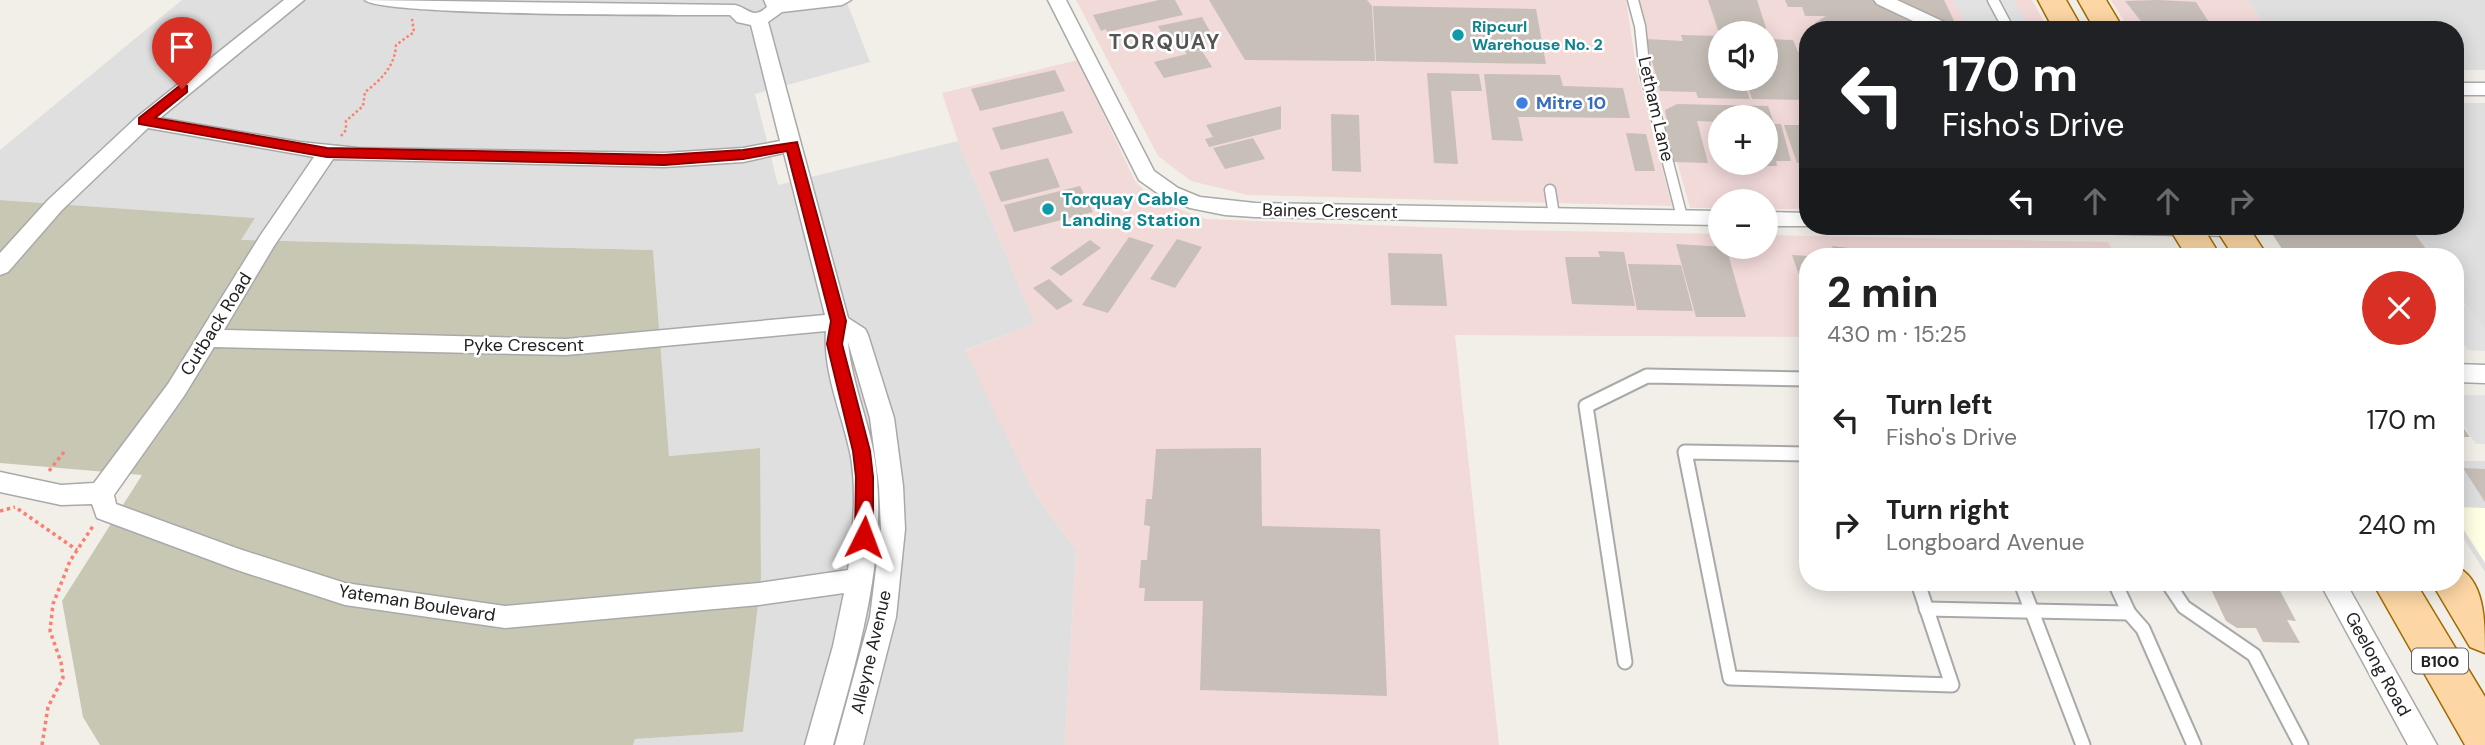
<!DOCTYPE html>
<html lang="en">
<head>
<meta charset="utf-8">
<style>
	:root { --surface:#fff; --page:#f6f6f6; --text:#222; --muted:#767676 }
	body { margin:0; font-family:"DM Sans",sans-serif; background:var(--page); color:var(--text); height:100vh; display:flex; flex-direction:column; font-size:26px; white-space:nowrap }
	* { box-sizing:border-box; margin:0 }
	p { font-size:23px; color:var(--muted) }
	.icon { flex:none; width:38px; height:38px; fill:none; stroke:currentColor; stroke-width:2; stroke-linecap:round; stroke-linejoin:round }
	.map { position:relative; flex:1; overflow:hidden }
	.panel { position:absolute; left:1799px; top:248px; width:665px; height:343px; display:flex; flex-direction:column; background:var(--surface); border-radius:28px; box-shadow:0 4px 18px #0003 }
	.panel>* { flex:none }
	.guide { position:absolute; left:1799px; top:21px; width:665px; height:214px; border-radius:28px; box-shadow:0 4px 18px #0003; background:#202124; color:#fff; overflow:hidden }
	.fabs { position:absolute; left:1708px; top:21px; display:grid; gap:14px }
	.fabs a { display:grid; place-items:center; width:70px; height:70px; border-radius:50%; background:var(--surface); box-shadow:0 4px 18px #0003; font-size:35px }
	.pin { position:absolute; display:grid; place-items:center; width:60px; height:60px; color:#fff; margin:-72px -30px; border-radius:50% 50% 50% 0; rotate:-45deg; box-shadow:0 0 7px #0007 }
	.pin .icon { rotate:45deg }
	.me { position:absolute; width:77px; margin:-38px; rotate:3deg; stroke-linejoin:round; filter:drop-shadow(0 0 5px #0008) }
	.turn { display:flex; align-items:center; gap:24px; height:147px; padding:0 28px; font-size:32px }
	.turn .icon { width:91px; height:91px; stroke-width:2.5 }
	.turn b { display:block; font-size:49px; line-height:60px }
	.lanes { display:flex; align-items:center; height:66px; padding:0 28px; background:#0003; justify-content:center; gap:35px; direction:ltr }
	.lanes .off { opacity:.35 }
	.round { display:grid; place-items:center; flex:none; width:74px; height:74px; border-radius:37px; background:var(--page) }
	.headline { display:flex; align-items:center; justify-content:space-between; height:119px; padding:0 28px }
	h1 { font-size:42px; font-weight:800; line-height:52px }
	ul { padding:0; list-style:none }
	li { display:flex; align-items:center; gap:21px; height:105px; padding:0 28px }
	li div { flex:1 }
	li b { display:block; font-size:26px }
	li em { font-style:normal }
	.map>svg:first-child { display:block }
	.residential { fill:#e0dfdf }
	.commercial { fill:#f2dad9; fill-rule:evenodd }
	.education { fill:#ffffe5 }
	.construction { fill:#c7c7b4 }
	.parking { fill:#e2e2e2 }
	.building { fill:#c7bfb8 }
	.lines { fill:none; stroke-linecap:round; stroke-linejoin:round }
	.lane-far1-casing { stroke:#a9a9a9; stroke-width:13 }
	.lane-casing { stroke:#a9a9a9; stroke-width:17 }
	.street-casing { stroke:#a9a9a9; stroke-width:3 }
	.primary-casing { stroke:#a06b00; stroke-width:3 }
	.path-far1 { stroke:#fa8072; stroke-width:2.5; stroke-dasharray:2.5 2.5; stroke-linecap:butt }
	.path { stroke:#fa8072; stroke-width:3.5; stroke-dasharray:3.5 3.5; stroke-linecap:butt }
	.lane-far1 { stroke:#fff; stroke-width:10 }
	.lane { stroke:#fff; stroke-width:13 }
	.street { fill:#fff; fill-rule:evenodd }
	.primary { fill:#fcd6a4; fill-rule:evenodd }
	.route { fill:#d40000; stroke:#8a0000; stroke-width:2 }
	.culture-dot { fill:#0f9aa8; stroke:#fff; stroke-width:2.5 }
	.shop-dot { fill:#3f7fe0; stroke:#fff; stroke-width:2.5 }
	.labels { text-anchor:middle; stroke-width:5; stroke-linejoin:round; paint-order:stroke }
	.far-culture-label { font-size:16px; font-weight:bold; fill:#0d838f; stroke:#fff; text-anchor:start }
	.shield { fill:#fff; stroke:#646464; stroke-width:2 }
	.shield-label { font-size:16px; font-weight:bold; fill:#222 }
	.shop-label { font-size:18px; font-weight:bold; fill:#366cbe; stroke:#fff; text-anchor:start }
	.street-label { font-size:18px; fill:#222; stroke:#fff }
	.culture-label { font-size:18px; font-weight:bold; fill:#0d838f; stroke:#fff; text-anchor:start }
	.far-district-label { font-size:21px; font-weight:bold; letter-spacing:2px; fill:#555; stroke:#fff }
</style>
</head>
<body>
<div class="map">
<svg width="2485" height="745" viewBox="0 0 2485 745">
	<rect width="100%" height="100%" fill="#f2efe9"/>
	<g class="residential">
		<polygon points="182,0 846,0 870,62 755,94 778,185 958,141 1035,323 966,350 1035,494 1076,550 1065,745 633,745 635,739 743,732 761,579 759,448 669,456 653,250 240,240 255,218 0,200 0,150"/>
		<polygon points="2247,0 2485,0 2485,70 2455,70 2455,30 2269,30"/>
		<polygon points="2455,103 2485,103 2485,332 2455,290 2455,257 2431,257 2409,226 2455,226"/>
		<polygon points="2455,461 2485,461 2485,572 2455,525"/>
	</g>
	<g class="commercial">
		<polygon points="1076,0 1626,0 1637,72 1672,206 1248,195 1191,181 1158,156"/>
		<path d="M1632,0h400l17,30h-241v179h-42v-8h-46v7h-30zM1720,33h46v46h-46zM1720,117h46v46h-46z"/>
		<polygon points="2111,0 2247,0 2269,30 2130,30"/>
		<polygon points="1078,60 1135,181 1154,200 1206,219 1505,230 1720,234 1720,247 1766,247 1766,235 2108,242 2117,257 1808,257 1808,337 1455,335 1499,745 1065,745 1076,550 1035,494 965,351 1035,323 958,141 942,93"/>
	</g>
	<polygon class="education" points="2455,507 2485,508 2485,563 2455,516"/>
	<polygon class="construction" points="0,200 255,218 241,240 653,250 669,456 760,448 761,579 743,732 635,739 633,745 100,745 83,717 62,601 142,475 0,463"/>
	<g class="parking">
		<polygon points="1953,0 2014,0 2031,30 1968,30"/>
		<polygon points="2455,305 2467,305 2485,329 2485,351 2468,350 2455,332"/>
		<polygon points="2455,395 2485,395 2485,444 2476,444 2455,413"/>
	</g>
	<g class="building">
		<polygon points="1159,0 1175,0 1183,15 1107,32 1106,29 1101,31 1093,15"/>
		<polygon points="1209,0 1367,0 1372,6 1375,61 1245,60"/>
		<polygon points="1708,0 1757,0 1766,28 1763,30 1718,30"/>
		<polygon points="1785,0 1872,0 1926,26 1922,30 1875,30 1873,26 1866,26 1868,30 1819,30 1815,23 1826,16 1805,16 1802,7 1788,7"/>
		<polygon points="1894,0 1944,0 1954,21 1939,21"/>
		<polygon points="2158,0 2196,2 2214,30 2148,30 2125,1"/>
		<polygon points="1373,6 1536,9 1546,64 1376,61"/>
		<polygon points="1202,17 1213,37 1169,46 1158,26"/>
		<polygon points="1681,35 1720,36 1720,79 1743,79 1750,99 1698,98 1696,92 1660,91 1646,39 1683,41"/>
		<polygon points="1766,39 1793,40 1798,52 1802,52 1799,42 1808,42 1808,100 1752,99 1745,79 1766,79"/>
		<polygon points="1198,44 1202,50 1195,52 1202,51 1212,67 1164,78 1154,62 1187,54 1183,48"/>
		<polygon points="1055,70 1065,91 980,111 971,89"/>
		<polygon points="1427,73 1479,74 1482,91 1451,91 1458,164 1434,163"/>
		<polygon points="1484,74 1560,75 1563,86 1623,88 1630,118 1518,117 1523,141 1492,140"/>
		<polygon points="1677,104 1768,106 1774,123 1766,123 1766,117 1720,117 1720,122 1697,121 1708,163 1674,162 1664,121 1667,121 1665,110"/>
		<polygon points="1281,106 1281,129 1209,147 1205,139 1213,137 1206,125"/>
		<polygon points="1063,111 1073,133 1001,150 992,128"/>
		<polygon points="1331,114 1359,115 1361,172 1332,171"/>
		<polygon points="1766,124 1781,124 1791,161 1776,161 1777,166 1751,166 1750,163 1766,163"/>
		<polygon points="1784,125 1808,125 1808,163 1797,163"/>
		<polygon points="1626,133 1646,134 1655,171 1635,171"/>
		<polygon points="1253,138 1265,159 1225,169 1213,148"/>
		<polygon points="1048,158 1060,187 1001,202 989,172"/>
		<polygon points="1080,186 1093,212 1014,232 1004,205"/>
		<polygon points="2267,226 2379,226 2384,234 2394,234 2388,226 2409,226 2432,257 2286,255"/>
		<polygon points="1129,237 1154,245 1108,313 1082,305"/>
		<polygon points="1177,239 1202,247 1175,288 1150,279"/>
		<polygon points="1090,240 1101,248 1061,276 1050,268"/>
		<polygon points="1676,244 1726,247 1746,317 1696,317"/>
		<polygon points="1832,246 1857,249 1874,257 1837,257"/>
		<polygon points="1598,251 1624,252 1635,306 1572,304 1565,257 1600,257"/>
		<polygon points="1388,253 1442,254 1447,306 1391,305"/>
		<polygon points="1792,255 1808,256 1808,275 1799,275"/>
		<polygon points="1628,264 1681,265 1693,311 1637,310"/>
		<polygon points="1049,279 1073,301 1057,310 1033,288"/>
		<polygon points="2455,416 2470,437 2455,437"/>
		<polygon points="1261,448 1262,526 1380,529 1387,696 1200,690 1203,601 1144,601 1145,588 1139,588 1141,560 1147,560 1150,526 1144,525 1146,499 1152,499 1156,449"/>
		<polygon points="2463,468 2485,469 2485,502"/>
		<polygon points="2208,583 2276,583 2296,621 2287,620 2300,643 2263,642 2256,628 2237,628 2226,621"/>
	</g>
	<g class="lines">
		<g class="lane-far1-casing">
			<g id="lane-far1">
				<polyline points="1633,0 1640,26 1645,73 1682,217"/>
				<polyline points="1993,0 2009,30"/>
				<polyline points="1550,190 1554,215"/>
			</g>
		</g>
		<g class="lane-casing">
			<g id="lane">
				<polyline points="1808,454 1685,452 1730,678 1952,685 1918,583"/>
				<polyline points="2021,583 2083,745"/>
				<polyline points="2115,583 2129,613 2143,629 2194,745"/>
				<polyline points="2168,583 2184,607 2254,655 2301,745"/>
				<polyline points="1926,609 2129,613"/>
				<polyline points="1625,662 1586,406 1647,376 1808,379"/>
			</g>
		</g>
		<g class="street-casing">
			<g id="street">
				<path d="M284,0h20l-144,118 140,24 58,6 306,5 79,-5 37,-7 -29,-116 -14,-3 -7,-7c-44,0 -351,1 -365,-15l370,5c14,3 17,15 32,2l-3,-7h87l-9,5 -60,7 -14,10 80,296 17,11 3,6 26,83 9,68 2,43 -9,88 -33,128h-28l35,-128 11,-88 -2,-43 -9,-68 -22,-76c4,47 26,89 29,136 7,91 -20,180 -44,267h-28l28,-99 11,-53 -85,12 -254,23 -160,-23 -108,-35 -140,-52 -5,-14 -31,1 -61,-13v-20l61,13 33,-2 74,-99 92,-148 54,-79 -166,-29 -86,82 -54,62 -8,3v-22l48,-53 89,-83zM784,153l41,162 -259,24 -342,-9 50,-84 59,-87 331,8 79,-5zM826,331c-3,44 17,84 25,126 6,37 2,76 -3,113l-89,13 -254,23 -160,-23 -106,-34 -123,-45 -2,-9 70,-99 30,-49 352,8z"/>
				<polygon points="1048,0 1066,0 1154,171 1178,188 1200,197 1255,203 1720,211 1720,225 1255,217 1225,215 1190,208 1163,197 1139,180"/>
				<polygon points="1874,0 1897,0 1953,26 1956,30 1932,30 1877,4"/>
				<rect x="2455" y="83" width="30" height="12"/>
				<polygon points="1766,212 1808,213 1808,226 1813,226 1766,226"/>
				<polygon points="2076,226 2241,226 2243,229 2240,234 2233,236 2086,233 2079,231"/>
				<polygon points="2455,364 2485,365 2485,383 2455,382"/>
				<polygon points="2320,583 2346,583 2437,745 2408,745"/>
			</g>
		</g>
		<g class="primary-casing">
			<g id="primary">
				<polygon points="2038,0 2066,0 2083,30 2054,30"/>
				<polygon points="2078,0 2106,0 2124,30 2095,30"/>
				<polygon points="2168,226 2202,226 2221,257 2187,257"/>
				<polygon points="2214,226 2248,226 2268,257 2234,257"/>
				<path d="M2455,566c30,13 30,55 30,87l-15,-6 -38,-64h23z"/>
				<polygon points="2373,583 2416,583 2485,697 2485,745 2465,745"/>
			</g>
		</g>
		<path class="path-far1" d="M341,136l5,-6v-9l17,-15 2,-14c16,-12 30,-26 31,-47l18,-13 -2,-13"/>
		<g class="path">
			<polyline points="49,471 64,452"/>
			<polyline points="18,509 77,550"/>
			<polyline points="0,511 15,507"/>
			<polyline points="42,745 48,707 63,678 61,662 50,631 53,604 70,561 93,526"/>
		</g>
		<use href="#lane-far1" class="lane-far1"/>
		<use href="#lane" class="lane"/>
		<use href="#street" class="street"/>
		<use href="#primary" class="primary"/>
	</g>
	<polygon class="route" points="182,84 187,86 187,92 155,118 327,148 664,155 743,150 797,142 846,321 842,344 870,451 873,477 873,537 870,542 864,544 858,542 855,537 856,477 853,451 827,344 831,321 787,151 743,159 664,165 327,157 139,124 139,118"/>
	<g class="culture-dot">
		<circle cx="1458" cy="35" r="7"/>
		<circle cx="1048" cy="209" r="7"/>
	</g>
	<circle class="shop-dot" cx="1522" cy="103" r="7"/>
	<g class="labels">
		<g class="far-culture-label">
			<text x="1472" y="32">Ripcurl<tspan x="1472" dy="18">Warehouse No. 2</tspan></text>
		</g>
		<rect class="shield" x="2412" y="648.5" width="56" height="25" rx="5"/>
		<g class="shield-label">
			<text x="2440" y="667">B100</text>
		</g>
		<g class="shop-label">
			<text x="1536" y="109">Mitre 10</text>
		</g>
		<g class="street-label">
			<text transform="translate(1656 109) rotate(77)" y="6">Letham Lane</text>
			<text transform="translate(1330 211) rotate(1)" y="6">Baines Crescent</text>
			<text transform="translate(216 324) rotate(-58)" y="6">Cutback Road</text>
			<text x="524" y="351">Pyke Crescent</text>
			<text transform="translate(417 603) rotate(9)" y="6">Yateman Boulevard</text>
			<text transform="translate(871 652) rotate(-77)" y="6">Alleyne Avenue</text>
			<text transform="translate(2378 664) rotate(61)" y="6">Geelong Road</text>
		</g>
		<g class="culture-label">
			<text x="1062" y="205">Torquay Cable<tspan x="1062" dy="21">Landing Station</tspan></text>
		</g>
		<g class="far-district-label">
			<text x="1165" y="49">TORQUAY</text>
		</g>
	</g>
</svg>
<div class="fabs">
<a><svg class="icon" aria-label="sound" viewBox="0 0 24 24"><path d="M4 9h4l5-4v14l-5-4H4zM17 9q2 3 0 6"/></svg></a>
<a>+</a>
<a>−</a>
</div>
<div class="pin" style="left:182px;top:89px;background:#d93025"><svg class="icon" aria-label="arrive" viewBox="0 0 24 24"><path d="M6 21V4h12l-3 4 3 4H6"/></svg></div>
<svg class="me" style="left:864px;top:537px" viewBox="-20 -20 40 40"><path d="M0-17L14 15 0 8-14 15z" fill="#d40000" stroke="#fff" stroke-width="4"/></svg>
<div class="guide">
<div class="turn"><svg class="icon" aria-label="left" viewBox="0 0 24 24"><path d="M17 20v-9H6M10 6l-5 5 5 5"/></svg><div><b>170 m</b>Fisho's Drive</div></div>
<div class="lanes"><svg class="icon" aria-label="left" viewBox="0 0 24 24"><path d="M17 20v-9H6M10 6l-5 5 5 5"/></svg><svg class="icon off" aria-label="ahead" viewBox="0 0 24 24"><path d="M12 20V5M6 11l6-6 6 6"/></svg><svg class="icon off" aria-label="ahead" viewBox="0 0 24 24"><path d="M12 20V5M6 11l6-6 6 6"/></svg><svg class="icon off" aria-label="right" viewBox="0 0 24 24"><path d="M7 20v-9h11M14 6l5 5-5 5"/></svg></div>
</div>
<section class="panel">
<div class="headline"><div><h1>2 min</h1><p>430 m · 15:25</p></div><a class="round" style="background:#d93025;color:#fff"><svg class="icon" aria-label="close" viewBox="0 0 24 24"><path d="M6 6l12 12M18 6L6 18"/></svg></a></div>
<ul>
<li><svg class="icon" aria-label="left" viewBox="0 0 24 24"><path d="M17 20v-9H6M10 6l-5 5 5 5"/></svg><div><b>Turn left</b><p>Fisho's Drive</p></div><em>170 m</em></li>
<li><svg class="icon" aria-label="right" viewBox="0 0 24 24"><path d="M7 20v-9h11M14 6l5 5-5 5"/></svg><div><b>Turn right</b><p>Longboard Avenue</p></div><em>240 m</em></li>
</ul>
</section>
</div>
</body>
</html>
